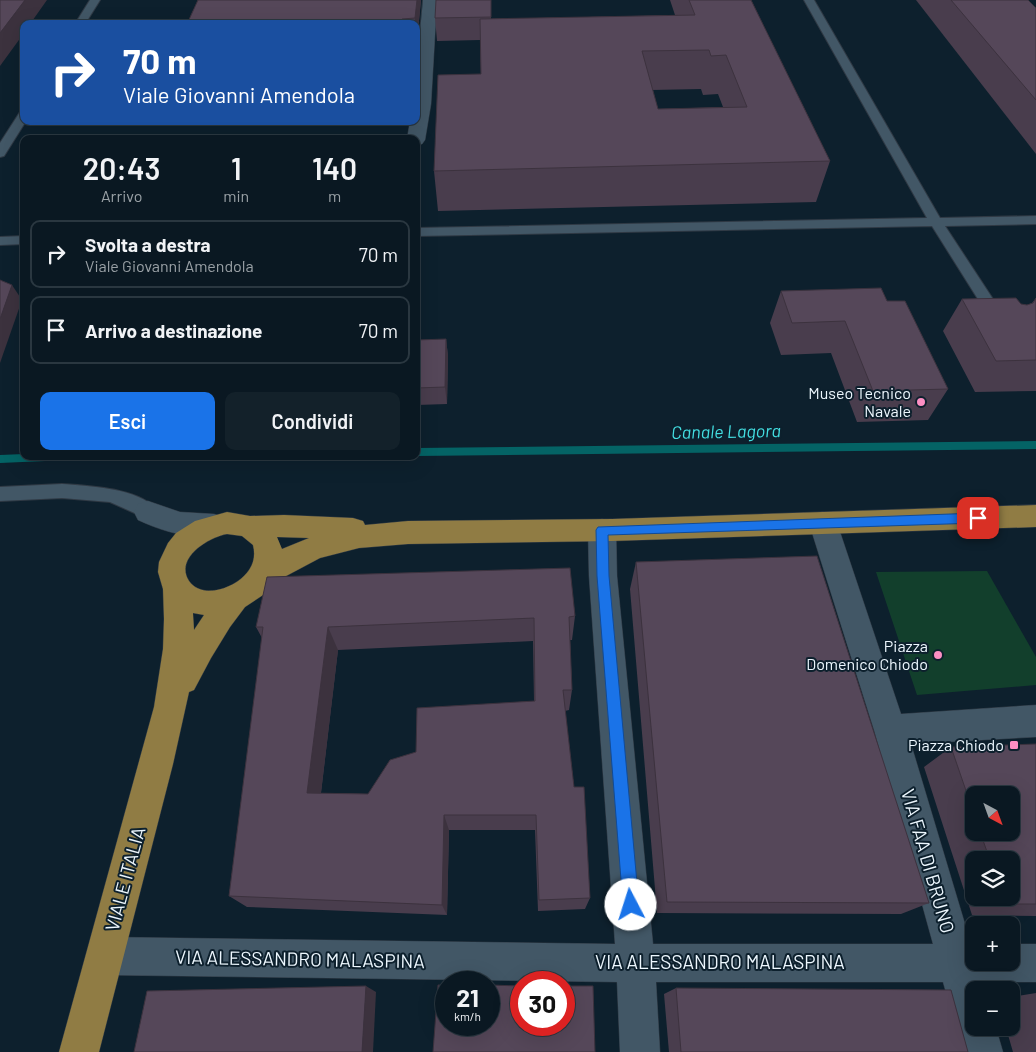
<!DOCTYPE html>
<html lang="it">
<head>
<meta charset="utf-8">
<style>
	:root { --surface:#0a1822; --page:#13212a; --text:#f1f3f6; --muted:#99a0a5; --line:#2a3740; --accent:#1a73e8 }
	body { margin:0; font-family:Barlow,sans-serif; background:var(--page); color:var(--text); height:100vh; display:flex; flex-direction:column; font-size:19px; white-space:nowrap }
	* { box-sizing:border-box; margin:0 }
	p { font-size:16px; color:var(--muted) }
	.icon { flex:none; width:28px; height:28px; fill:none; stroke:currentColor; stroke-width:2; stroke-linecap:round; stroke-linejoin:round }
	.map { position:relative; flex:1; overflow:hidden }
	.details { position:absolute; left:20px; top:135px; width:400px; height:325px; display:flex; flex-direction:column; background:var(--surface); border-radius:10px; box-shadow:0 5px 20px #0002,0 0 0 1px var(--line) }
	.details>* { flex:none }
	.top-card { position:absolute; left:20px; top:20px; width:400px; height:105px; border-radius:10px; box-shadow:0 5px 20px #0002,0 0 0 1px var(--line); background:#1a4fa0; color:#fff; overflow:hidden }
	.needle { width:32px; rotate:139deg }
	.tools { position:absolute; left:965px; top:786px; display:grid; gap:10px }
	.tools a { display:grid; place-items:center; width:55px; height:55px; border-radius:10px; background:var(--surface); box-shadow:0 5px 20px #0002,0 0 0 1px var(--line); font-size:25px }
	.speed { position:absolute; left:435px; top:971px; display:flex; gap:10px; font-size:25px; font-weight:700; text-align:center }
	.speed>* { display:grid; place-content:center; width:65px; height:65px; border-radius:50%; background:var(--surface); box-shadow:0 5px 20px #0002,0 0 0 1px var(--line); line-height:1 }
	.speed small { font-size:12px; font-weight:400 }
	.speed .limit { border:8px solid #d22; background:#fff; color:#111 }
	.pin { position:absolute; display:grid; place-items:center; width:42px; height:42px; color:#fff; margin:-21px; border-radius:10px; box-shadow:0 2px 8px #0006 }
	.me { position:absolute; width:55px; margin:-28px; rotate:355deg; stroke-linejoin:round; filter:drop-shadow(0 0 4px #0008) }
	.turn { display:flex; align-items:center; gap:18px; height:105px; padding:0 20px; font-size:22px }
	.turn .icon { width:65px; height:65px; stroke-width:2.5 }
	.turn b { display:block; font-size:35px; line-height:42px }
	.eta { display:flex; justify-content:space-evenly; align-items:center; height:85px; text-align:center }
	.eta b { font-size:30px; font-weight:600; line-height:35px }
	.cta { display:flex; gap:10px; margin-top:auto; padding:10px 20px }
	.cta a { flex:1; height:58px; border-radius:10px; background:var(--accent); color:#fff; font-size:20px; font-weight:600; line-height:58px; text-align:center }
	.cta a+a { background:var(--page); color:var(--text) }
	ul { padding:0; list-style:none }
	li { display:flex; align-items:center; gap:15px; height:68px; margin:0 10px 8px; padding:0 10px; border:2px solid var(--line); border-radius:10px }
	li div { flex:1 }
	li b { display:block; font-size:19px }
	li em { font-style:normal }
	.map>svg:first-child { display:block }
	.green { fill:#123f2c }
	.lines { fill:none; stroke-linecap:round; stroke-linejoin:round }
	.stream { fill:#046365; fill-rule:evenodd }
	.service-casing { stroke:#2f3944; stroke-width:2 }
	.minor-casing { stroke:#2f3944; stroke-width:1 }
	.tertiary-casing { stroke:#2f3944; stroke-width:1 }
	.primary-casing { stroke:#2f3944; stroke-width:1 }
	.service { fill:#425766; fill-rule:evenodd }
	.minor { fill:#425766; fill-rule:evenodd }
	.tertiary { fill:#425766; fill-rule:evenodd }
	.primary { fill:#907c44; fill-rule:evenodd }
	.wall { fill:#493d4d; fill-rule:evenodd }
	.shaded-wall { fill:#3c323e }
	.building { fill:#554759; stroke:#3c323e; fill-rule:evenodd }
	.route { fill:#1a73e8; stroke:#114b97 }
	.poi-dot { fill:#fc8fc3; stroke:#0d202d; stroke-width:2 }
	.labels { text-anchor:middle; stroke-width:4; stroke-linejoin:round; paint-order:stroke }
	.poi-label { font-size:16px; fill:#edf7fe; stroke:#0d202d; text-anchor:end }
	.water-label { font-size:18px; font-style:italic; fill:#43dfe2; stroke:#0d202d }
	.near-street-label { font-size:19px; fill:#edf7fe; stroke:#0d202d }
</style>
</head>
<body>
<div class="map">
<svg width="1036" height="1052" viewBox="0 0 1036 1052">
	<rect width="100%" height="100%" fill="#0d202d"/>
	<polygon class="green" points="987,571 1036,657 1036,685 917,695 876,572"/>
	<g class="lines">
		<g class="stream">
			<polygon points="1036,441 1036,449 416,456 416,448"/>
			<polygon points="24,454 24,456 73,456 68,460 0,463 0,455"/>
		</g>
		<g class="service-casing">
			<g id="service">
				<polygon points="90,0 100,0 85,24 75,24"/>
				<polygon points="804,0 814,0 940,218 1036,216 1036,224 945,226 1006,319 1003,323 993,323 932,226 416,236 416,228 927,218"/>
				<polygon points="20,112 24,112 24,121 26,121 4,156 0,157 0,143"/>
				<polygon points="24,236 24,244 0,245 0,237"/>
				<path d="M62,484c24,2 83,4 95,28l-2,5 -7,2 -38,-17 -48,-4 -62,3v-14z"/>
			</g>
		</g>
		<g class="minor-casing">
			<g id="minor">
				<polygon points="423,0 437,0 431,104 425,140 422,144 416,145 416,139 407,139 410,121 416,121 416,73"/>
				<polygon points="823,512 833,515 837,523 901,714 1036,705 1036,737 911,744 971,944 974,944 974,962 1011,962 1011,944 1036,944 1036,982 982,982 985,990 974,990 974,1028 996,1028 1003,1052 963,1052 943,982 656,982 660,1052 620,1052 617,982 105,975 92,969 86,956 92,943 105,937 615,944 589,576 588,530 592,522 602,519 612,522 616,530 617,576 653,944 933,944 874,730 809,523 813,515"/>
			</g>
		</g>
		<g class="tertiary-casing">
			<path id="tertiary" d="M148,501l32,11 34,2 10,3 4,8 -4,8c-28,9 -60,-1 -86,-13l-4,-8 4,-8z"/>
		</g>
		<g class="primary-casing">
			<path id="primary" d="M1036,505v22l-424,14 -204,3 -49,4 -39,10 -47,25 -10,12 -18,12 -15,20 -19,31 -17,32 -5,2 -16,72 -74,288h-40l95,-345 9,-58 1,-30 -1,-30 -5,-17 1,-10 9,-19 8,-10 19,-12 32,-9 23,4 34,-1 69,3 10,3 2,4 43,-4 204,-2zM227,534l15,2 11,9c3,12 0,22 -9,31 -13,13 -42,23 -55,5 -15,-23 20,-44 38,-47zM277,537l32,1 -27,11zM193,613l11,2 -10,15z"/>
		</g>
		<use href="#service" class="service"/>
		<use href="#minor" class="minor"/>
		<use href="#tertiary" class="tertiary"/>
		<use href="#primary" class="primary"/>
	</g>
	<g class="wall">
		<polygon points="198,0 421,0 417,41 416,41 416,24 187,24"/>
		<path d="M491,0v19l184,-4 -5,-15h81l79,161 -14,41 -378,9 -4,-40 47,-97 -1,-34 -43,1 -2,-23zM701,89l2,6 15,-1 5,13 -65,2 -6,-19z"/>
		<polygon points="916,0 1028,0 1036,8 1036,154"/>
		<polygon points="781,291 887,301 948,389 928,420 857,422 831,353 781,355 770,323"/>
		<polygon points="1036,298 1036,391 975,392 943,331 962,299 1027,305 1032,303"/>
		<polygon points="446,339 448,356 447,404 417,405 416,351"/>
		<polygon points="636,562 929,903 901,914 657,913 630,589"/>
		<path d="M575,616l-3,24h-2l2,50 -3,20 -4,1 9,76 16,111 -5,11 -47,2 -3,-81h-86l-2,85 -200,-8 -18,-11 33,-258 -6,-11zM533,641l1,60 -118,51 -48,42 -47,-1 17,-143z"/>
		<path d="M1036,744v172l-64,-1 -48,-148 27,-20zM974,795l37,37h-37zM974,860h37v38h-37z"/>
		<polygon points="676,988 968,1052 669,1052 664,994"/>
		<polygon points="1036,993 1036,1052 1013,1052 1006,1028 1011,1028 1011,997"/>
	</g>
	<g class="shaded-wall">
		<polygon points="25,0 47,0 30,24 24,24 24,33 0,66 0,33"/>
		<polygon points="417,0 421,0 417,41 416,24 415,24 415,18"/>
		<polygon points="12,285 22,300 0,363 0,319"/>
		<polygon points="446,339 448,356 447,404 445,387"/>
		<polygon points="328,627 338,650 319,809 307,793"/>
		<polygon points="444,815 449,830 447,915 442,905"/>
		<polygon points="366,986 376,992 373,1052 362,1052"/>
	</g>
	<g class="building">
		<polygon points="0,0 25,0 0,33"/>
		<polygon points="198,0 417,0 415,18 402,19 401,24 187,24"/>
		<polygon points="436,0 491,0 491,17 435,18"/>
		<path d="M689,0h62l79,161 -396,10 4,-96 43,-1 -1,-55 215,-4zM709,50l2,6 15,-1 21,52 -89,2 -16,-58z"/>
		<polygon points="951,0 1028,0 1036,8 1036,100"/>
		<polygon points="0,280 12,285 0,319"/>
		<polygon points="881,288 887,301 905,301 948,389 873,391 845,321 792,323 781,291"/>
		<polygon points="1016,298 1021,304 1027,305 1033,303 1036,298 1036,360 996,361 962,299"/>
		<polygon points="446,339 445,387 416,388 417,340"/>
		<polygon points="817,556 929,903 667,902 636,562"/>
		<path d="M570,568l5,48 -6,1 3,73h-9l11,97h10l6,111 -51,2 -3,-85h-92l-2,90 -213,-9 34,-269h-7l11,-50zM534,618l1,83 -118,7 -1,44 -26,8 -22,34 -61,-1 21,-166z"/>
		<polygon points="1036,744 1036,904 1005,904 1003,898 1011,898 1011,860 990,860 980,832 1011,832 1011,795 974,795 974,814 951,747"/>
		<polygon points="438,985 446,985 446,1025 489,1025 489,985 521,986 521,1025 564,1025 564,986 593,986 595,1052 433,1052"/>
		<polygon points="366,986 362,1052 134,1052 147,991"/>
		<polygon points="676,988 951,990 968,1052 681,1052"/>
	</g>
	<polygon class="route" points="978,513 984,518 978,523 608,535 609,576 639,905 636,910 631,912 626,910 623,905 597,576 596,530 598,527"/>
	<g class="poi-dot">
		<circle cx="921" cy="402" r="5"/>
		<circle cx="938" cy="655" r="5"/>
		<rect x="1009" y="740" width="10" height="10" rx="2.5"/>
	</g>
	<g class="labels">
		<g class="poi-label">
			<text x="911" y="399">Museo Tecnico<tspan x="911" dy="18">Navale</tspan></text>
			<text x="928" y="652">Piazza<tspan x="928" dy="18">Domenico Chiodo</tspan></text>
			<text x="1004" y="751">Piazza Chiodo</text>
		</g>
		<g class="water-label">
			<text transform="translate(726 432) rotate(-1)" y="6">Canale Lagora</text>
		</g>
		<g class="near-street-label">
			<text transform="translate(928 861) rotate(74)" y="7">VIA FAA DI BRUNO</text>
			<text transform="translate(125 879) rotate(-75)" y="7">VIALE ITALIA</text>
			<text transform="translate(300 959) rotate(1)" y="7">VIA ALESSANDRO MALASPINA</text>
			<text x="720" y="969">VIA ALESSANDRO MALASPINA</text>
		</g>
	</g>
</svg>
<div class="tools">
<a><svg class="needle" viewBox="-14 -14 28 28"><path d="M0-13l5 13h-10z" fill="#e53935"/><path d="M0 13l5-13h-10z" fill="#99a0a5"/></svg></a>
<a><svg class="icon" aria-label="layers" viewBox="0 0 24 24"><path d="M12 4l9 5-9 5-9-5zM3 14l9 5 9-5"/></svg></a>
<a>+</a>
<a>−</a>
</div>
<div class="speed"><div>21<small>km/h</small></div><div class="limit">30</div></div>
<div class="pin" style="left:978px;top:518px;background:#d93025"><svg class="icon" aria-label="arrive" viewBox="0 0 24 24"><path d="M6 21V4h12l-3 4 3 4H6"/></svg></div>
<svg class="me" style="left:631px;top:905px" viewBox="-20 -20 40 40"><circle r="19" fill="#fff"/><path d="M0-13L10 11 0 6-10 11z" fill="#1a73e8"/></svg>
<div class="top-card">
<div class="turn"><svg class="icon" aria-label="right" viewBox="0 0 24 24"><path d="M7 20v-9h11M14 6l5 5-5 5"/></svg><div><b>70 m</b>Viale Giovanni Amendola</div></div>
</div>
<section class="details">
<div class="eta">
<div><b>20:43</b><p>Arrivo</p></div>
<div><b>1</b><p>min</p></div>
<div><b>140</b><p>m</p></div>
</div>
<ul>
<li><svg class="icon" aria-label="right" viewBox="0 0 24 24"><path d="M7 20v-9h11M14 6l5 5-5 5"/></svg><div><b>Svolta a destra</b><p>Viale Giovanni Amendola</p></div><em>70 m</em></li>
<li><svg class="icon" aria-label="arrive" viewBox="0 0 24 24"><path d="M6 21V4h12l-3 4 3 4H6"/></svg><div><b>Arrivo a destinazione</b></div><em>70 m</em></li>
</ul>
<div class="cta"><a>Esci</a><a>Condividi</a></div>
</section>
</div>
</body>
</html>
